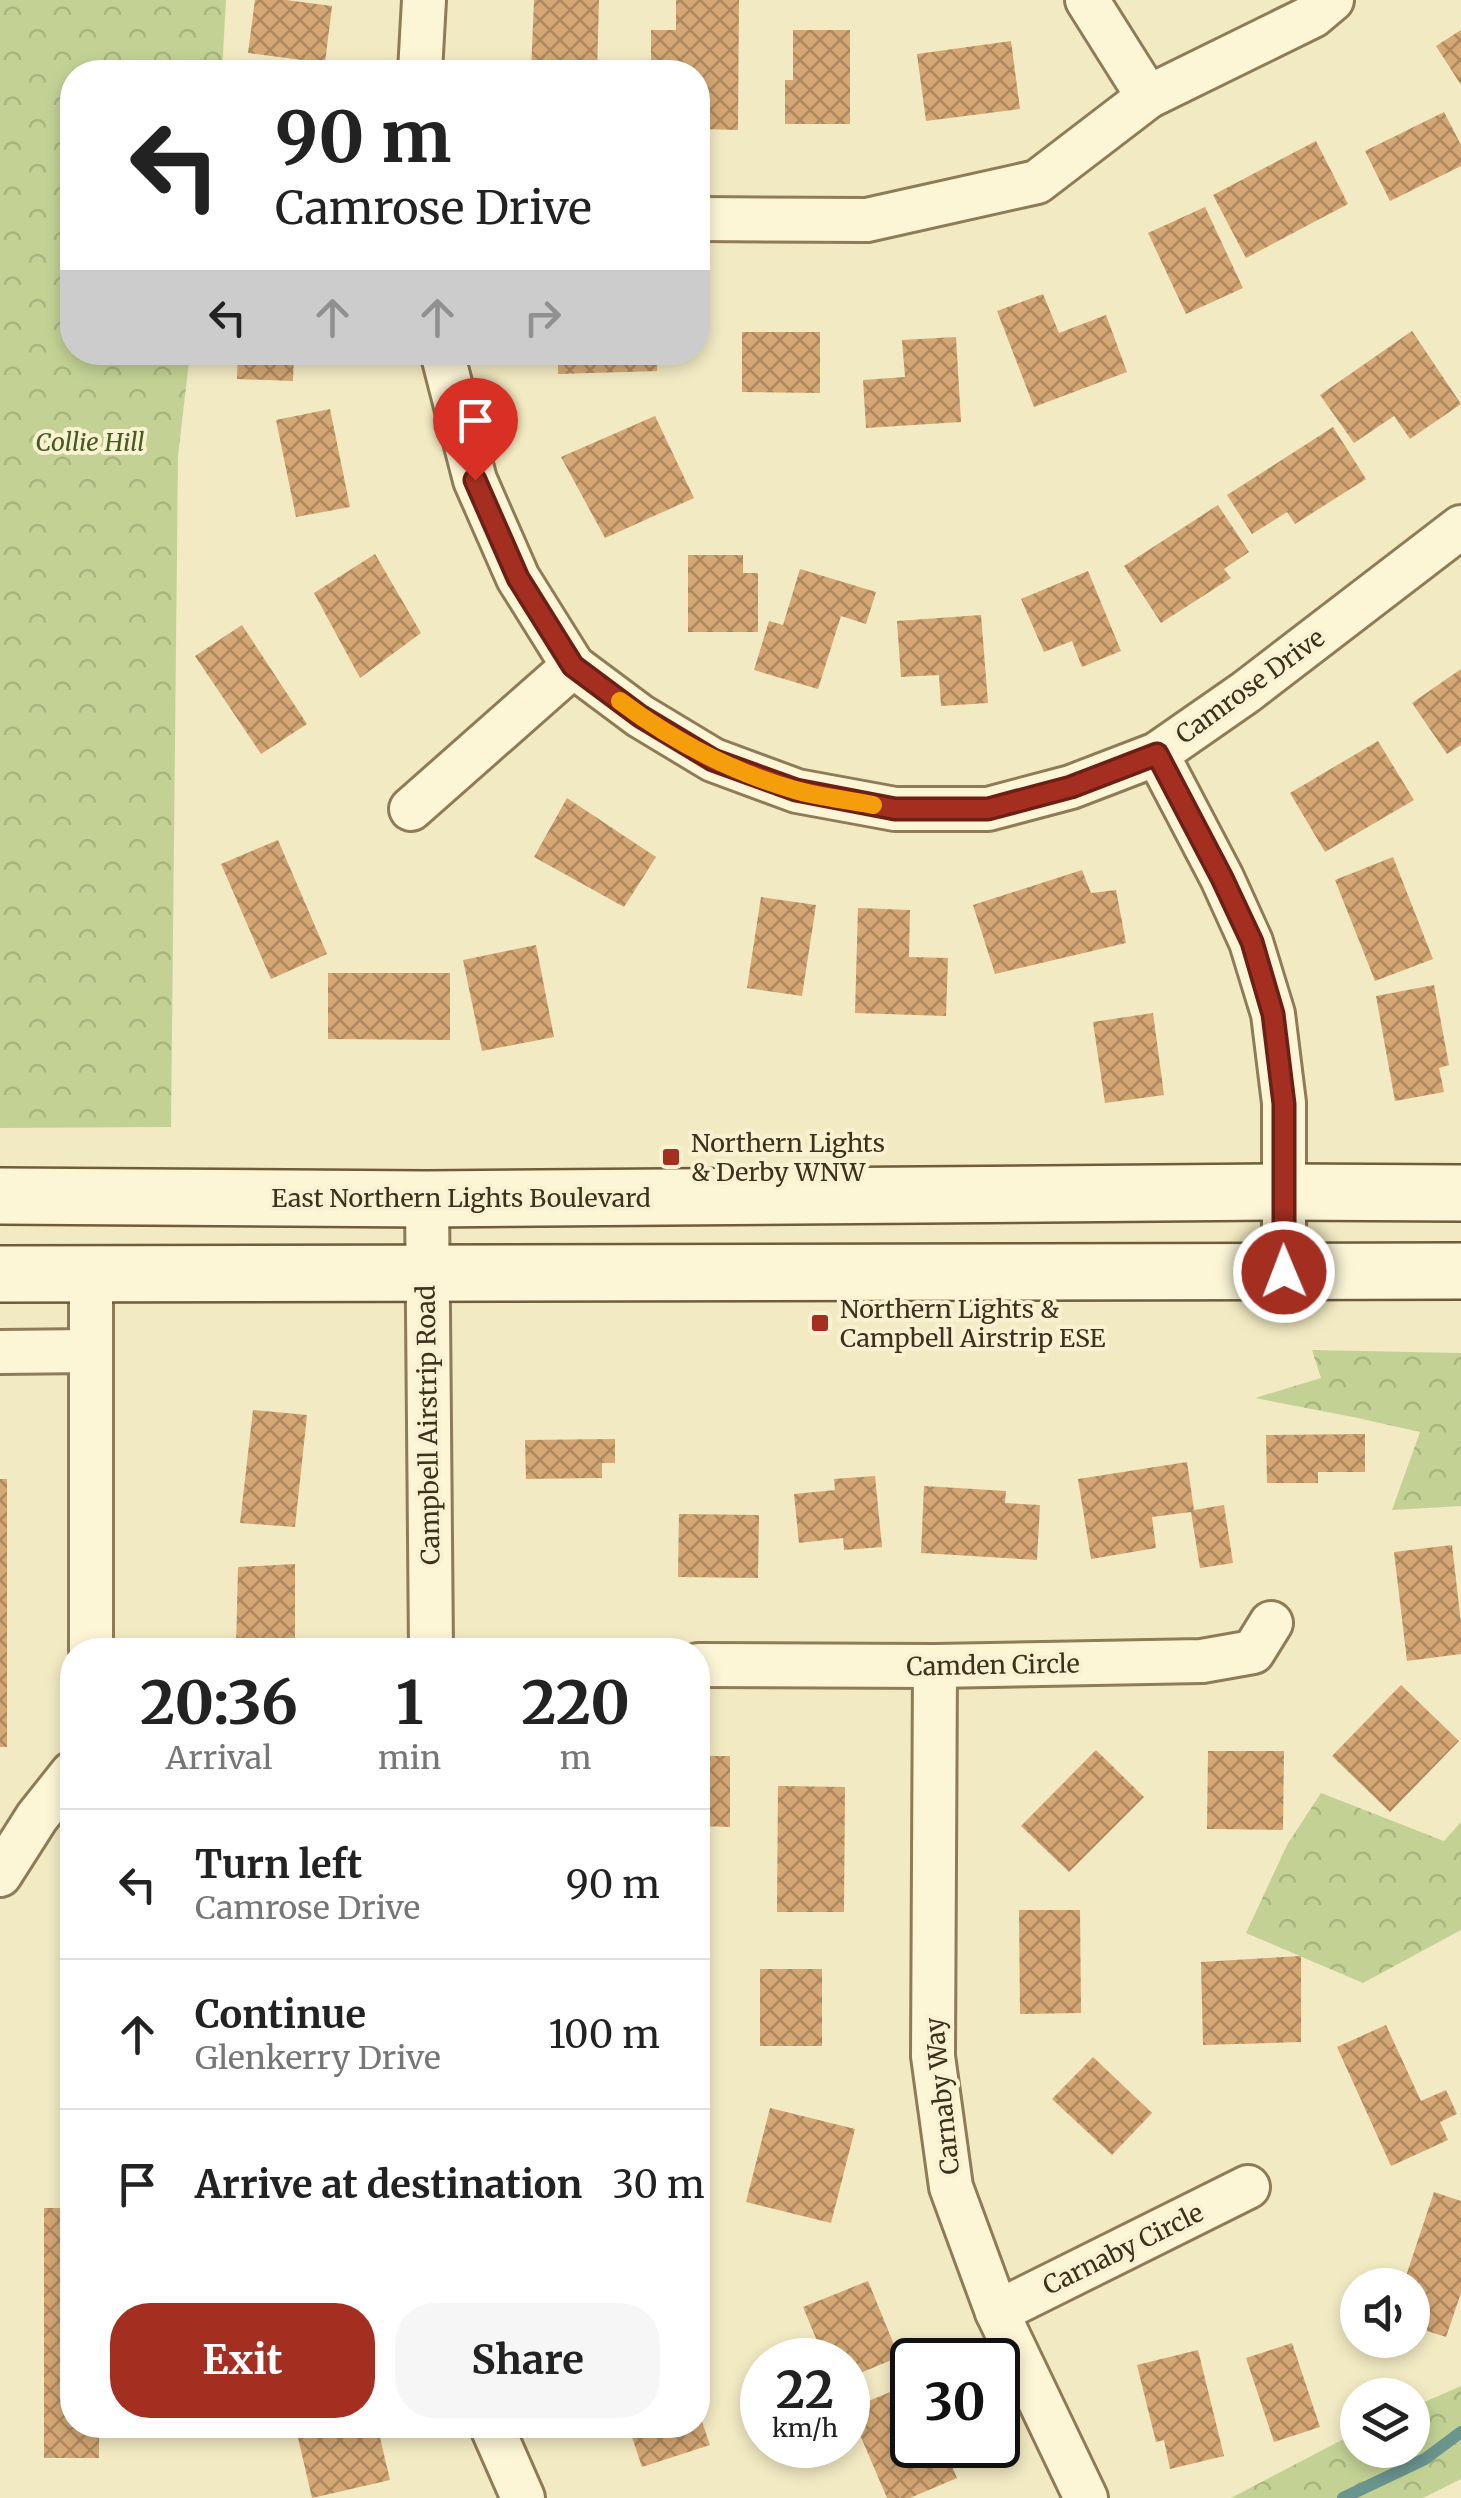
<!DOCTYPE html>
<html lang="en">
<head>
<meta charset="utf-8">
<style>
	:root { --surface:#fff; --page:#f6f6f6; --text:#222; --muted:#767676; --line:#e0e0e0; --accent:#a42f20 }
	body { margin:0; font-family:Merriweather,serif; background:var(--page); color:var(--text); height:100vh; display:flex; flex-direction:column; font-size:38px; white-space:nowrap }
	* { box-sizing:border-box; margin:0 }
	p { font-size:32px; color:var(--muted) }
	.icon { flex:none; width:55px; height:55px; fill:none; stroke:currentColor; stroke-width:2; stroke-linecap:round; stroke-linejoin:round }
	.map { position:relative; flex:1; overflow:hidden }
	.details { position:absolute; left:60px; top:1638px; width:650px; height:800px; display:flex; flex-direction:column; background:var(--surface); border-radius:40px; box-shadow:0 5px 15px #0003 }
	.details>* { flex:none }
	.banner { position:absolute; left:60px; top:60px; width:650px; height:305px; border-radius:40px; box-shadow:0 5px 15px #0003; background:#fff; color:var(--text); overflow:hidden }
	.controls { position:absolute; left:1340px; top:2268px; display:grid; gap:20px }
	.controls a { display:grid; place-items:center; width:90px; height:90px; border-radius:50%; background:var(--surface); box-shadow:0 5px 15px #0003; font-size:50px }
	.speed { position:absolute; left:740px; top:2338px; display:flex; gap:20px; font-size:50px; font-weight:700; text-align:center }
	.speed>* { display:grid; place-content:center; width:130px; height:130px; border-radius:50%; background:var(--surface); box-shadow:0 5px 15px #0003; line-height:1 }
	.speed small { font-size:25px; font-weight:400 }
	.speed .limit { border:5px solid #111; border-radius:15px; background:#fff; color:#111 }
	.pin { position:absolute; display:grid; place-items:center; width:85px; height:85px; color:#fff; margin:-102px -42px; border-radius:50% 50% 50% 0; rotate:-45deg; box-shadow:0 0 10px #0007 }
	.pin .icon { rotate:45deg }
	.me { position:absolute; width:110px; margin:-55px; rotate:359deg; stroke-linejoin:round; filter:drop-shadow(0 0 8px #0008) }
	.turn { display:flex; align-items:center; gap:35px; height:210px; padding:0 50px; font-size:45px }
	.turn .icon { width:130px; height:130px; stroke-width:2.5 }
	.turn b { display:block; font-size:70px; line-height:85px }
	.lanes { display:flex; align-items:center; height:95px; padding:0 50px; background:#0003; justify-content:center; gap:50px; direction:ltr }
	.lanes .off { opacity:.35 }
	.eta { display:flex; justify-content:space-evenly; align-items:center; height:170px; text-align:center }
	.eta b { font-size:60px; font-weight:700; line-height:70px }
	.button { display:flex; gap:20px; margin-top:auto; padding:20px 50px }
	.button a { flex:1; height:115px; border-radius:40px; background:var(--accent); color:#fff; font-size:40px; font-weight:700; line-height:115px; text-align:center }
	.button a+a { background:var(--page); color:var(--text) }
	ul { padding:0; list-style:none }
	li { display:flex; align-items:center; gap:30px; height:150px; padding:0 50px; border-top:2px solid var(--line) }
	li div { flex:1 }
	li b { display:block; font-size:38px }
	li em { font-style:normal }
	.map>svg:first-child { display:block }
	.forest { fill:url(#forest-crowns) }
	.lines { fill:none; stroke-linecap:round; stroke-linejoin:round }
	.stream { stroke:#6a948e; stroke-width:12 }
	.building { fill:url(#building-cross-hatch) }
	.street-casing { stroke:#8e7b57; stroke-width:48 }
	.secondary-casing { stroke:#705b3a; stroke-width:60 }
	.street { stroke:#fcf5d6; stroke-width:42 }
	.secondary { stroke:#fcf5d6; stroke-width:55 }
	.route-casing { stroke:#6b1f15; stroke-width:25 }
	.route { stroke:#a42f20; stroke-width:18 }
	.slow { stroke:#f59e0b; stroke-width:18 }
	.poi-dot { fill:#a42f20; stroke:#f9f2d2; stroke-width:4 }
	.labels { text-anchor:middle; stroke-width:8; stroke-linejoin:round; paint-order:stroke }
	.park-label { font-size:25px; font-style:italic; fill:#465b21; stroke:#f9f2d2 }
	.street-label { font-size:25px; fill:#3d301c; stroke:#f9f2d2 }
	.poi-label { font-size:25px; fill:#3d301c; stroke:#f9f2d2; text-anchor:start }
</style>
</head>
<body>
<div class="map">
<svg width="1461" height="2498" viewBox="0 0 1461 2498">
	<defs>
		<pattern id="forest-crowns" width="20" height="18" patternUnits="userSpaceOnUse" patternTransform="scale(2.5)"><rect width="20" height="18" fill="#c3d294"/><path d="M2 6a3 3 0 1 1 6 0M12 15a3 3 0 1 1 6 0" fill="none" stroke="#a8b57f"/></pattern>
		<pattern id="building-cross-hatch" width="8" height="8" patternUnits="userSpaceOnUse" patternTransform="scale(2.5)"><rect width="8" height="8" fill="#d4a774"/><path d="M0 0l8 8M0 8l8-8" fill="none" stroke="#ad885e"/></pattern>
	</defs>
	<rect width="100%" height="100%" fill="#f2eac2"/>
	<g class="forest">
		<polygon points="0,0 226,0 222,72 72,72 72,352 190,353 178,456 171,1127 0,1128"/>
		<polygon points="1312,1350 1461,1353 1461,1506 1392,1510 1420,1432 1358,1418 1255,1398 1321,1378"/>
		<polygon points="1321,1793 1444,1841 1461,1822 1461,1930 1363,1983 1246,1933 1287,1845"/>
		<polygon points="1461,2386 1461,2479 1423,2498 1231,2498 1357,2432 1358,2450 1412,2450 1413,2407"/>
	</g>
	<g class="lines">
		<polyline class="stream" points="1343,2498 1425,2459 1461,2432"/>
	</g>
	<g class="building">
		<polygon points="255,0 286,0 332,6 325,63 248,53"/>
		<polygon points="534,0 599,0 597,72 531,72"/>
		<polygon points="676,0 739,0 738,130 698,129 698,72 651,72 651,30 676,30"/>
		<polygon points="793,30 850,30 850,124 785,124 785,80 793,80"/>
		<polygon points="1461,30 1461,85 1436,46"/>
		<polygon points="1011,41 1020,109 926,121 917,54"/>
		<polygon points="1444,112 1461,145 1461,166 1390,201 1365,151"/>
		<polygon points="1316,141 1348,204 1246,258 1213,195"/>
		<polygon points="1205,207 1243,288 1186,314 1148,233"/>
		<polygon points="1043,294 1059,333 1106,315 1127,372 1034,407 997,311"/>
		<polygon points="1412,331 1461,404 1410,439 1394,416 1354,443 1320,395"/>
		<polygon points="742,332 820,332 820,393 742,392"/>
		<polygon points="956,337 961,422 866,428 863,380 905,377 902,340"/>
		<polygon points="238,352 294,352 293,381 237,379"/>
		<polygon points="558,352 658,352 657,371 558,374"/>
		<polygon points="330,409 350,507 296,517 276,420"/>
		<polygon points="655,416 694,498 605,538 561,457"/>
		<polygon points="1333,427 1366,479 1295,524 1287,512 1252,534 1227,495"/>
		<polygon points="1218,505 1249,552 1224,569 1231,578 1161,623 1124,566"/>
		<polygon points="375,554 421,633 360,678 314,593"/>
		<polygon points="688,555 743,555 743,573 758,573 758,632 688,632"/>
		<polygon points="800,569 876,592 866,624 841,616 818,689 754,670 769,621 783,625"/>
		<polygon points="1088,571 1121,651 1082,667 1072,641 1044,652 1021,599"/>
		<polygon points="981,615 988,703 941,706 939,675 901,677 897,621"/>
		<polygon points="242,625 307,724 261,754 195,656"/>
		<polygon points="1461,669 1461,745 1447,754 1412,703"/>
		<polygon points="1378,741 1414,800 1325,852 1290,793"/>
		<polygon points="567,798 656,857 624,907 534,857"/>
		<polygon points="278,840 327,954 271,979 221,864"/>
		<polygon points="1393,857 1433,959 1375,981 1335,880"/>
		<polygon points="1082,870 1091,893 1116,890 1126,943 995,974 973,905"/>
		<polygon points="761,897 816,905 802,996 747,988"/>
		<polygon points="858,908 910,910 909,957 948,958 946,1016 855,1013"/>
		<polygon points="536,945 554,1037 482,1051 463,960"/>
		<polygon points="328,973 450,973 450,1040 328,1039"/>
		<polygon points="1434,985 1449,1065 1439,1068 1444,1092 1395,1101 1376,996"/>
		<polygon points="1153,1013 1164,1095 1105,1103 1093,1022"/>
		<polygon points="253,1410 307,1415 295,1527 240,1523"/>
		<polygon points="1365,1434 1365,1472 1318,1472 1318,1483 1267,1483 1266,1435"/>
		<polygon points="615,1439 615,1463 602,1463 602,1478 526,1479 525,1440"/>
		<polygon points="1187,1462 1194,1510 1224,1505 1233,1563 1200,1568 1191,1512 1152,1517 1156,1548 1091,1559 1078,1479"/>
		<polygon points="875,1476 882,1547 844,1550 843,1538 799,1543 794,1494 835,1490 834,1479"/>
		<rect x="0" y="1479" width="7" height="268"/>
		<polygon points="924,1486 1006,1491 1005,1503 1040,1505 1037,1560 921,1553"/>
		<polygon points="679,1514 759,1515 758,1578 678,1577"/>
		<polygon points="1452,1545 1461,1623 1461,1654 1407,1661 1394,1552"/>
		<polygon points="295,1564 295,1650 236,1650 238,1567"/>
		<polygon points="1401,1685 1459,1741 1390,1812 1332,1756"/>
		<polygon points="1096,1750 1144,1797 1069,1872 1021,1826"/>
		<polygon points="1208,1751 1284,1751 1283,1830 1207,1829"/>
		<polygon points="698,1756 730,1756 730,1827 698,1826"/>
		<polygon points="778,1786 845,1787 844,1912 777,1912"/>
		<polygon points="1019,1910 1080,1910 1081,2013 1020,2014"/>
		<polygon points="1301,1956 1301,2042 1203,2045 1201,1962"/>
		<rect x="760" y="1969" width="62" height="77"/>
		<polygon points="1386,2025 1421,2101 1446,2090 1457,2114 1440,2122 1448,2140 1391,2166 1337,2047"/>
		<polygon points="1093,2057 1152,2113 1112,2155 1052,2099"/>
		<polygon points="770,2108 855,2129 831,2223 746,2202"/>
		<polygon points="1434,2192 1461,2201 1461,2293 1446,2337 1412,2326 1412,2285 1403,2285"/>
		<polygon points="44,2208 72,2208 72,2425 129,2425 129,2436 99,2436 99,2458 44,2458"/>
		<polygon points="868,2281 899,2357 848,2378 848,2360 825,2360 803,2307"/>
		<polygon points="1292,2343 1320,2427 1274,2442 1246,2358"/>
		<polygon points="1198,2350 1224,2456 1170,2469 1164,2440 1156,2442 1137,2365"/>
		<polygon points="912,2383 912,2445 943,2445 957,2478 910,2498 887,2498 849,2409"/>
		<polygon points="698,2410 710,2445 642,2467 628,2425 698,2425"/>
		<polygon points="295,2425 377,2425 390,2480 312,2498"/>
	</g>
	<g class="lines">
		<g class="street-casing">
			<g id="street">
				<polyline points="1087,0 1148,97"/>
				<polyline points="420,72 424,0"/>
				<polyline points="698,219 867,220 1037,182 1148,97 1313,16 1332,0"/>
				<polyline points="442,352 475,480 518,578 573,666 640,716 713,760 797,791 895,809 988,809 1071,787 1157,754 1246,692 1461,527"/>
				<polyline points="1157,754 1222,878 1251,942 1273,1014 1284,1103 1284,1271"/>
				<polyline points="411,809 573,666"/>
				<polyline points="427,1199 431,1650"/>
				<polyline points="0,1352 91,1351"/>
				<polyline points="91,1650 91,1274"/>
				<polyline points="698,1665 935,1666 1202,1661 1253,1652 1271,1623"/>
				<polyline points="935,1666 933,2056 951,2187 997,2312 1086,2498"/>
				<polyline points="0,1875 37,1817 72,1773"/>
				<polyline points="997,2312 1248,2187"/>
				<polyline points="491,2425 523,2498"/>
			</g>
		</g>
		<g class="secondary-casing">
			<g id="secondary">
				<polyline points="0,1196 427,1199 1283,1192 1461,1193"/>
				<polyline points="0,1274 1461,1271"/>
			</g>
		</g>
		<use href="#street" class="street"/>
		<use href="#secondary" class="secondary"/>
	</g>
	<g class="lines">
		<g class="route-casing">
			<polyline id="route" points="475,480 518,578 573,666 640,716 713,760 796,790 895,809 988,809 1071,787 1157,754 1222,878 1252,942 1273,1014 1284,1104 1284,1272"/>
		</g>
		<use href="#route" class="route"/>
		<path class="slow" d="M620,701c53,40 112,71 175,89 25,7 53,10 78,15"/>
	</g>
	<g class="poi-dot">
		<rect x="661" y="1147" width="20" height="20" rx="5"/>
		<rect x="810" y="1313" width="20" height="20" rx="5"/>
	</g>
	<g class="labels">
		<g class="park-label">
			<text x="90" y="451">Collie Hill</text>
		</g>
		<g class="street-label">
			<text transform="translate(1250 686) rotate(-36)" y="9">Camrose Drive</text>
			<text x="461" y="1207">East Northern Lights Boulevard</text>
			<text transform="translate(428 1425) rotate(-91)" y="9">Campbell Airstrip Road</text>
			<text transform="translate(993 1665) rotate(-1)" y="9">Camden Circle</text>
			<text transform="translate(942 2096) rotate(-96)" y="9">Carnaby Way</text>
			<text transform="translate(1123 2249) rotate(-26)" y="9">Carnaby Circle</text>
		</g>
		<g class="poi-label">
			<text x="691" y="1152">Northern Lights<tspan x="691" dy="29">&amp; Derby WNW</tspan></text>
			<text x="840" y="1318">Northern Lights &amp;<tspan x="840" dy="29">Campbell Airstrip ESE</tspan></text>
		</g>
	</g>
</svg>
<div class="controls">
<a><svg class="icon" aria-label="sound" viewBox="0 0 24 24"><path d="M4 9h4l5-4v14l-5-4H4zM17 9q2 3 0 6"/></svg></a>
<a><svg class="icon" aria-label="layers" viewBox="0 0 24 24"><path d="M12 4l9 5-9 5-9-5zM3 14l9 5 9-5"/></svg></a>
</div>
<div class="speed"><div>22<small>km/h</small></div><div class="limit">30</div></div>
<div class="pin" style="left:475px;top:480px;background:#d93025"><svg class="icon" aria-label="arrive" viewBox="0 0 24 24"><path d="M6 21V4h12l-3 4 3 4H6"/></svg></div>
<svg class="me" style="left:1284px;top:1272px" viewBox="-20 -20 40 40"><circle r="17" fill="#a42f20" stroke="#fff" stroke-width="3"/><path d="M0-11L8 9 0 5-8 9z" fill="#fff"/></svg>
<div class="banner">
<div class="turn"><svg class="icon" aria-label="left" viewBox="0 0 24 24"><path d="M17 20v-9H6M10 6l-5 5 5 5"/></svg><div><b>90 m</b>Camrose Drive</div></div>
<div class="lanes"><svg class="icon" aria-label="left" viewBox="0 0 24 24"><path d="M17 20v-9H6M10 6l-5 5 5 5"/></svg><svg class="icon off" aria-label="ahead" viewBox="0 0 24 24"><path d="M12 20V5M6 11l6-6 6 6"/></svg><svg class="icon off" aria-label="ahead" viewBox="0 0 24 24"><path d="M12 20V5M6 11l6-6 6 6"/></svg><svg class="icon off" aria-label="right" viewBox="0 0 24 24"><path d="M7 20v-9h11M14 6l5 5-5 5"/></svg></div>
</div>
<section class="details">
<div class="eta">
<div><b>20:36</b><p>Arrival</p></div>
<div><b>1</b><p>min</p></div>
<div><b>220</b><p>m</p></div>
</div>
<ul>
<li><svg class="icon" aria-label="left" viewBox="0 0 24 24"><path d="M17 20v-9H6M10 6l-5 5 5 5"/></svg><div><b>Turn left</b><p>Camrose Drive</p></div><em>90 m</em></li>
<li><svg class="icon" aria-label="ahead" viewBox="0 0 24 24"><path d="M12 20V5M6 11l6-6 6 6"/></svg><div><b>Continue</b><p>Glenkerry Drive</p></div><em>100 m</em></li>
<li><svg class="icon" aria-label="arrive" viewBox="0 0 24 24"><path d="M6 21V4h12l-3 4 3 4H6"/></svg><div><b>Arrive at destination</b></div><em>30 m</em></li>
</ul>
<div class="button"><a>Exit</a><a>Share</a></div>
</section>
</div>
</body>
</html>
